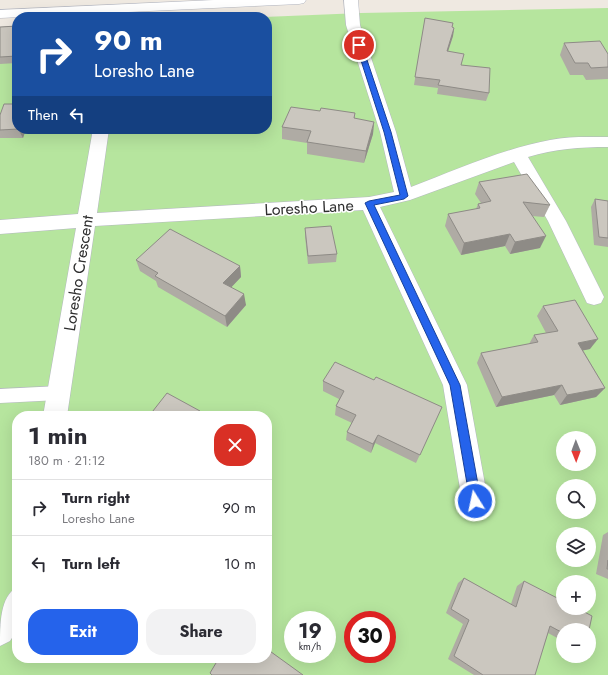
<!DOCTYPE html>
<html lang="en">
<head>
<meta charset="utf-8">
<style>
	:root { --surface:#fff; --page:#f2f2f3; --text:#2b2b33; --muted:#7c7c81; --line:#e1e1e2; --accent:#2563eb }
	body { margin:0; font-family:Jost,sans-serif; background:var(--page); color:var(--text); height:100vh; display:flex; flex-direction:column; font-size:15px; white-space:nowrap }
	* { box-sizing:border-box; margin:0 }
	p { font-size:13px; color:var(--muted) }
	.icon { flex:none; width:22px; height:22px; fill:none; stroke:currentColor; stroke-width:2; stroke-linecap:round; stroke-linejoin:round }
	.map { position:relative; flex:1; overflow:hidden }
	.sheet { position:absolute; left:12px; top:411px; width:260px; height:252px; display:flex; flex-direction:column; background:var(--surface); border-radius:16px; box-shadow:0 4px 16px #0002 }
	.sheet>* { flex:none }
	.guide { position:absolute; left:12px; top:12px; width:260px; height:122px; border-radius:16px; box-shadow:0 4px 16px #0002; background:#1a4fa0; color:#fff; overflow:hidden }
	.needle { width:26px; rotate:179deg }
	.tools { position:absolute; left:556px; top:431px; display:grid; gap:8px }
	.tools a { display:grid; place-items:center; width:40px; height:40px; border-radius:50%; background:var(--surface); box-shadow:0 4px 16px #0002; font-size:20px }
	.speed { position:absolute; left:284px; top:611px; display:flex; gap:8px; font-size:20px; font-weight:700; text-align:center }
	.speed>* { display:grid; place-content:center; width:52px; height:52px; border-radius:50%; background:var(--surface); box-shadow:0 4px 16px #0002; line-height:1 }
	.speed small { font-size:10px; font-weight:400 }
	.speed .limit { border:6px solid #d22; background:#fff; color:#111 }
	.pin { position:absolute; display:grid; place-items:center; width:34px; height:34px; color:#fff; margin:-17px; border:2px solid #fff; border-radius:50%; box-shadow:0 1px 4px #0007 }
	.me { position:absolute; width:44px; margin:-22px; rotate:350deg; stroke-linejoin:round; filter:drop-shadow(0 0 3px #0008) }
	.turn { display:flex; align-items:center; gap:14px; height:84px; padding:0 16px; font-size:18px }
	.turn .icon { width:52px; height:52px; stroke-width:2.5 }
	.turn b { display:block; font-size:28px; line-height:34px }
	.then { display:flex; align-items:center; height:38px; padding:0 16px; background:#0003; gap:8px; font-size:15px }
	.round { display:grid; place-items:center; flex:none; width:42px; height:42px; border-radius:16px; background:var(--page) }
	.overview { display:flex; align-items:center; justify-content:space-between; height:68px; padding:0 16px }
	h1 { font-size:24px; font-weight:700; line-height:30px }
	.primary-button { display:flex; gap:8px; margin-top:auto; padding:8px 16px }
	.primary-button a { flex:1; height:46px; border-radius:16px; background:var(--accent); color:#fff; font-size:16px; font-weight:700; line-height:46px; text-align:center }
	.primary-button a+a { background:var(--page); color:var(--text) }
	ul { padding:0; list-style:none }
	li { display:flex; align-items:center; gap:12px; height:56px; padding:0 16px; border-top:1px solid var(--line) }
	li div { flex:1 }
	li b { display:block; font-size:15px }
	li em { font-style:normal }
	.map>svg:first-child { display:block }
	.green { fill:#b6e59e; fill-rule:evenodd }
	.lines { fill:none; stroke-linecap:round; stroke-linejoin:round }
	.service-casing { stroke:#b4b7c1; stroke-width:1 }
	.minor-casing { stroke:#b4b7c1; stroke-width:1 }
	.tertiary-casing { stroke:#b4b7c1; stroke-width:1 }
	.service { fill:#fff; fill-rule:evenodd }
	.minor { fill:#fff; fill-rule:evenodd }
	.tertiary { fill:#fff; fill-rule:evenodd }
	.wall { fill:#afaba4 }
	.shaded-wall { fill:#8e8b86 }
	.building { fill:#cbc7bf; stroke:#8e8b86 }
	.route { fill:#2563eb; stroke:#184099 }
	.labels { text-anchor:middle; stroke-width:3; stroke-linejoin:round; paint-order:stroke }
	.street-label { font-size:16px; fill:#2e2e2e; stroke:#fff }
</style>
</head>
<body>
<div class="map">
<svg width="608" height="675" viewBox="0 0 608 675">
	<rect width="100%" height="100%" fill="#efe9e1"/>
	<path class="green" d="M608,8v667h-608v-647l17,-1v102h250v-112h-3l97,-4zM17,416h250v242h-250zM563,438h26v26h-26zM563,486h26v26h-26zM563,534h26v26h-26zM563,582h26v26h-26zM293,620h34v34h-34zM353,620h34v34h-34zM563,630h26v26h-26z"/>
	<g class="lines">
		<g class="service-casing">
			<polygon id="service" points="59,386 65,388 67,393 65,398 59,400 0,403 0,389"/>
		</g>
		<g class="minor-casing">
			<g id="minor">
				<path d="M344,0h14l2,25 36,107 15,55c45,-17 91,-38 139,-47 19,-4 39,-3 58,-3v10c-28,0 -53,2 -80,10l38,64 38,76 -3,6 -7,2 -7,-2 -39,-82 -34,-59 -104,38 -30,7 87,178 21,116 -4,9 -9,4 -9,-4 -4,-9 -19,-116 -80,-175 -268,16 -28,190h-24l33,-188 -76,6v-14l78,-6 15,-85h16l-12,84 272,-16 25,-5 -14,-60 -34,-107z"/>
				<polygon points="119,5 124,6 126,9 125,17 111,17 114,6"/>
				<path d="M17,587v43l-7,11 -10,5c0,-23 0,-49 17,-59z"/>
			</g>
		</g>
		<g class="tertiary-casing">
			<polygon id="tertiary" points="214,0 306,0 304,3 299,4 0,18 0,10"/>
		</g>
		<use href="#service" class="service"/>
		<use href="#minor" class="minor"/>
		<use href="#tertiary" class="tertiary"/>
	</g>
	<g class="wall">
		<polygon points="425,18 453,23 452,27 454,28 453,36 448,52 489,93 486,101 437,94 438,88 414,85"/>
		<polygon points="17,26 17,63 0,64 0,27"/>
		<polygon points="564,43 608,54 608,79 586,80 583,75 570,75 560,55"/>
		<polygon points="320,111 355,113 355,119 374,122 373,134 364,163 307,154 307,143 282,139 282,127"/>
		<polygon points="0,115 17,129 26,129 23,138 0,138"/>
		<polygon points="479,182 550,205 544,217 532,216 540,248 510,254 505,246 461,255 445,226 448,214 476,209 478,204 481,203 475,194"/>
		<polygon points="595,199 608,201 608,247 594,245 591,207"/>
		<polygon points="305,228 337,254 336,262 308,264 305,236"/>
		<polygon points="136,260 240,266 241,277 231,287 246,305 227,327 158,287 156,281 140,271"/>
		<polygon points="543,306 590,349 583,350 605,388 596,397 560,405 554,395 496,407 477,363 481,353 529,344 534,335 546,333 537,316"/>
		<polygon points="374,380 442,407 416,463 375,443 371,453 346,440 347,432 352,423 335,415 336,406 339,399 323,391 323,381"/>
		<polygon points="608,532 608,579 596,574 603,535"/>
		<polygon points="464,578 511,604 517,586 524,581 563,630 563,641 548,633 535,675 474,675 448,659 463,624 446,613 458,583"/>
	</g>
	<g class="shaded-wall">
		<polygon points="454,28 453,36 445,60 447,51"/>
		<polygon points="374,122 373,134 364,163 366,151"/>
		<polygon points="18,129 26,129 23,138"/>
		<polygon points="510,234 505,246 461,255 464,243"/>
		<polygon points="546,236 540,248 510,254 515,242"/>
		<polygon points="240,266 241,277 225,294 223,283"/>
		<polygon points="244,294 246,305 227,327 225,316"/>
		<polygon points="598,339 590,349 571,353 578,343"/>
		<polygon points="562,385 554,395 496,407 502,397"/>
		<polygon points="605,388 596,397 560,405 567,395"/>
		<polygon points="200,411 202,416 196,416"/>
		<polygon points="378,435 375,443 371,453 373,444"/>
	</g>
	<g class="building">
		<polygon points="425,18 453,23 452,27 454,28 447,51 464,54 461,65 490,68 489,93 438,85 440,80 415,77"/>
		<polygon points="17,26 17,56 0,57 0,27"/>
		<polygon points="600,41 608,54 608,67 591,68 588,63 575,63 564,43"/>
		<polygon points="4,104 17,104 17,129 18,129 0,130 0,115"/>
		<polygon points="291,107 320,111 321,108 355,113 354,118 374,122 366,151 307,142 311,131 282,127"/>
		<polygon points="527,174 550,205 523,202 546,236 515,242 510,234 464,243 448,214 480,208 478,204 491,201 479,182"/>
		<polygon points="595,199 608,201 608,238 599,237"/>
		<polygon points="331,226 337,254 308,256 305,228"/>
		<polygon points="170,229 240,266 223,283 244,294 225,316 155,276 158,273 136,260"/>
		<polygon points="575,300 598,339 578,343 605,388 567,395 562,385 502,397 481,353 538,342 534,335 558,331 543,306"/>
		<polygon points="335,362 374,380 376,377 442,407 420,455 378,435 373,444 347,432 356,415 336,406 344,391 323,381"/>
		<polygon points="167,393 200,411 196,416 149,416"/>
		<polygon points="608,560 608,569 607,569"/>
		<polygon points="464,578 516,607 524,581 563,601 563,608 577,608 592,616 589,630 563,630 563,633 550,626 535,675 483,675 454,656 469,620 451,609"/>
		<polygon points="267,649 303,675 212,675 210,673 219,658 267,658"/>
	</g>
	<polygon class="route" points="359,44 362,45 391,132 408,196 404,199 374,205 460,385 481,501 479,505 475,507 471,505 470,501 450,385 365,203 369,201 400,195 384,132 356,45"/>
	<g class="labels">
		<g class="street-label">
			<text transform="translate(309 207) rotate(-3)" y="6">Loresho Lane</text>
			<text transform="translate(78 273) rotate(-81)" y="6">Loresho Crescent</text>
		</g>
	</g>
</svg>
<div class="tools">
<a><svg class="needle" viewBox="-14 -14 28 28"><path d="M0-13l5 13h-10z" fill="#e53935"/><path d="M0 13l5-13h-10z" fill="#7c7c81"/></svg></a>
<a><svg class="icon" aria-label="search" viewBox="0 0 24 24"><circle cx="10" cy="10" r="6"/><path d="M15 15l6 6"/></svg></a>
<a><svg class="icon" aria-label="layers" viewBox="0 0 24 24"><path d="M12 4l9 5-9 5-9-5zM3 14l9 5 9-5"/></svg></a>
<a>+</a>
<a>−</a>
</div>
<div class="speed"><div>19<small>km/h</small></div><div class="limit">30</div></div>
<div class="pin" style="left:359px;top:45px;background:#d93025"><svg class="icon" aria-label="arrive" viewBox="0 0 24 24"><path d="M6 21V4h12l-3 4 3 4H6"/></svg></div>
<svg class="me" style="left:475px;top:501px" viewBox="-20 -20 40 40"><circle r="17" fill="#2563eb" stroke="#fff" stroke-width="3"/><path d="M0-11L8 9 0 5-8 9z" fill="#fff"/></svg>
<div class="guide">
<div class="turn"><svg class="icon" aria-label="right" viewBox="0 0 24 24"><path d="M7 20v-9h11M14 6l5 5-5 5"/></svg><div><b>90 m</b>Loresho Lane</div></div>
<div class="then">Then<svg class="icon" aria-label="left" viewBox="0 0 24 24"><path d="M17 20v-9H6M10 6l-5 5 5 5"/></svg></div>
</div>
<section class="sheet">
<div class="overview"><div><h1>1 min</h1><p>180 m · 21:12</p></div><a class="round" style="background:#d93025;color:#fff"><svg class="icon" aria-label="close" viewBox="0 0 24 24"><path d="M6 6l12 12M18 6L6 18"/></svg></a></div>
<ul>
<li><svg class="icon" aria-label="right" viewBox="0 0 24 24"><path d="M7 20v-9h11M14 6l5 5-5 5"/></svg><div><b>Turn right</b><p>Loresho Lane</p></div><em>90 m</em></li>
<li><svg class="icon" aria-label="left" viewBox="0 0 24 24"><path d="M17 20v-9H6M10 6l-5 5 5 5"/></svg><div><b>Turn left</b></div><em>10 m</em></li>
</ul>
<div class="primary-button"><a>Exit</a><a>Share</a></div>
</section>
</div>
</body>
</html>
